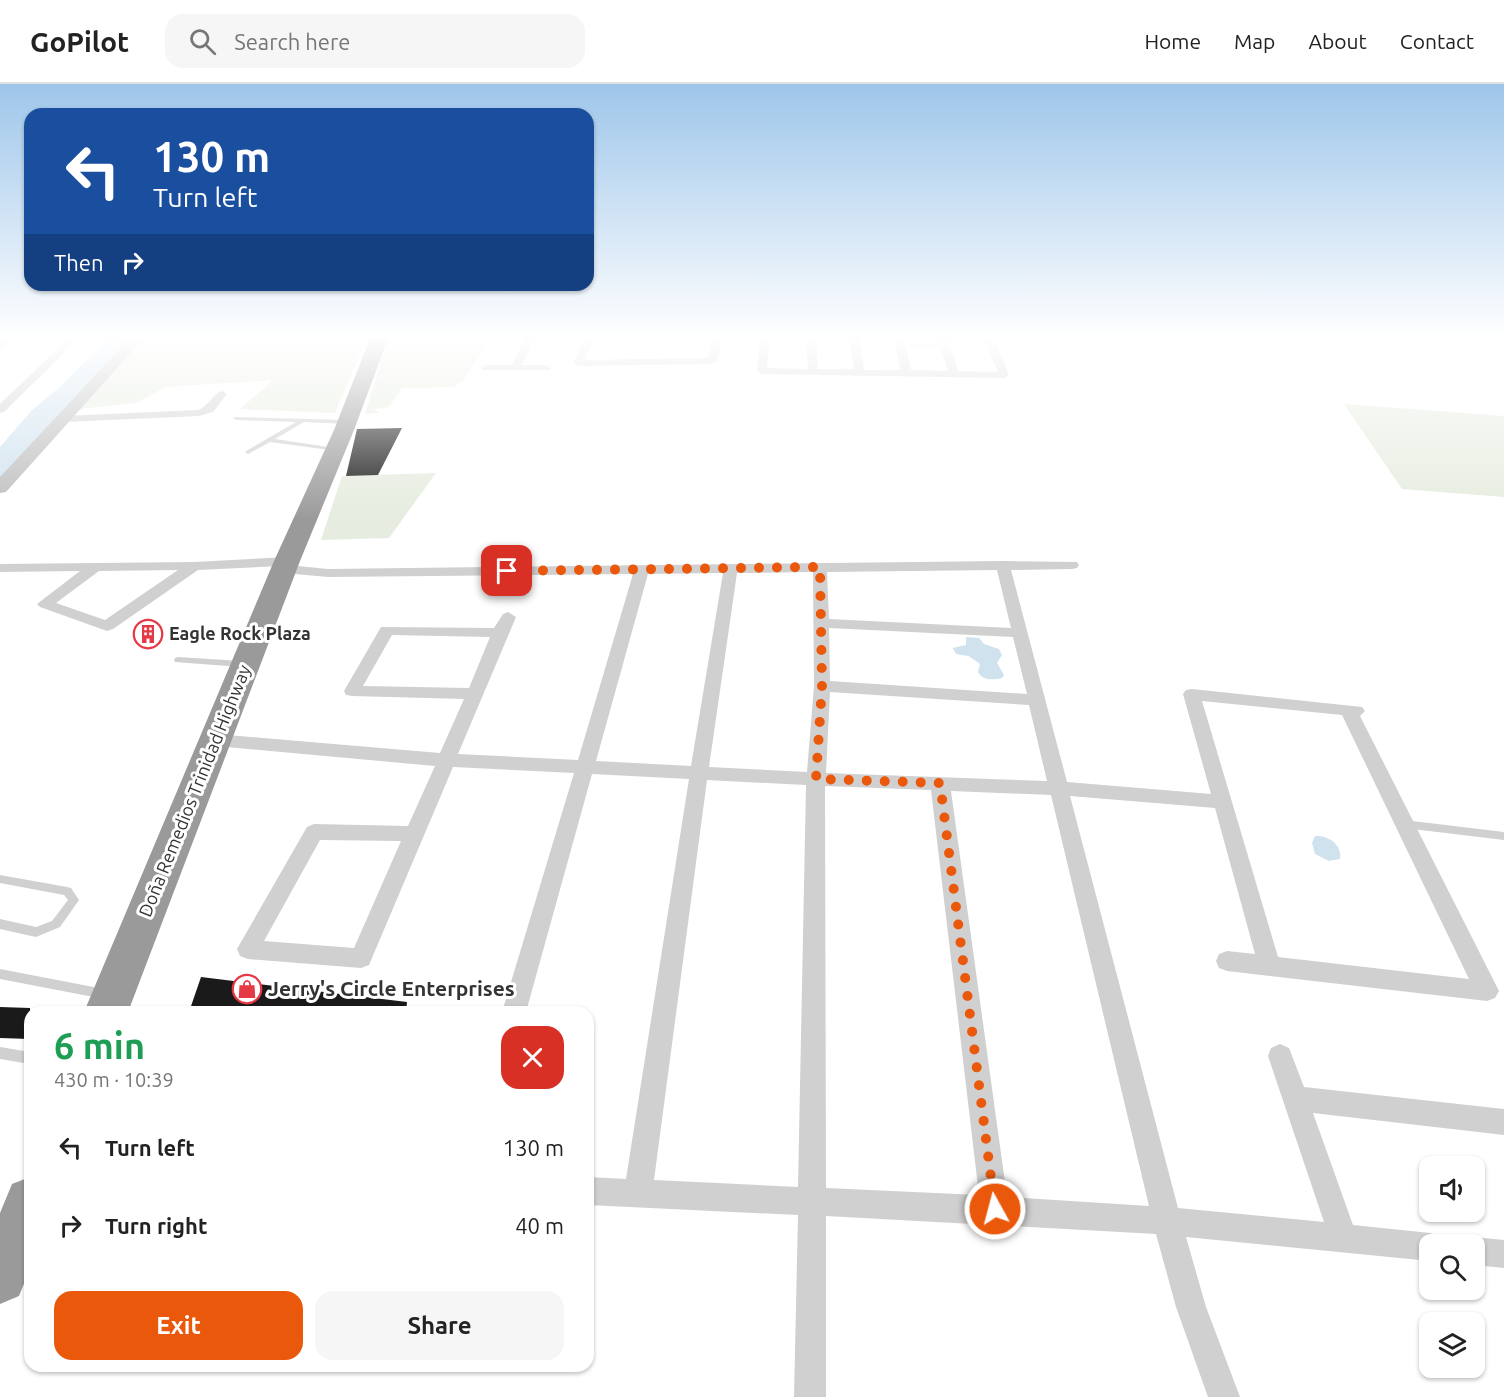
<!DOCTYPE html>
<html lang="en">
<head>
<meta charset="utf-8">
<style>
	:root { --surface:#fff; --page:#f6f6f6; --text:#222; --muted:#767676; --line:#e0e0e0; --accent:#ea580c }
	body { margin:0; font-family:Ubuntu,sans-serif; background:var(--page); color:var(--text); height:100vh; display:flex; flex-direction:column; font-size:22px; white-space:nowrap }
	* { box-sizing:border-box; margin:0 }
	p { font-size:20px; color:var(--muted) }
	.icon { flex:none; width:33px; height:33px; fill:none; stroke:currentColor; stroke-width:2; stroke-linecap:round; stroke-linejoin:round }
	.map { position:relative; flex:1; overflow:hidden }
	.side { position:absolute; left:24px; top:922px; width:570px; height:366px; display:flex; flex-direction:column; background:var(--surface); border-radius:18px; box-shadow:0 2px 4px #0004 }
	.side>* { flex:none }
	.hud { position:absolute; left:24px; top:24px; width:570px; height:183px; border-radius:18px; box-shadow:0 2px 4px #0004; background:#1a4fa0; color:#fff; overflow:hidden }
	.tools { position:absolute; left:1419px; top:1072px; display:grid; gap:12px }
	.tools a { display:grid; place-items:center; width:66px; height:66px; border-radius:12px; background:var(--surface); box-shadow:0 2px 4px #0004; font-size:30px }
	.pin { position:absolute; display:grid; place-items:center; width:51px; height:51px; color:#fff; margin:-26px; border-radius:12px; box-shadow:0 3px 9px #0006 }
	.me { position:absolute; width:66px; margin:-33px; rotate:353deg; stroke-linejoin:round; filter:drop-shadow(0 0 4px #0008) }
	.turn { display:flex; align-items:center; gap:21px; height:126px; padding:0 30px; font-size:27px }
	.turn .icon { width:78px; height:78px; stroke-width:2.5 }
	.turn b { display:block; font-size:42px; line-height:51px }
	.then { display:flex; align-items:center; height:57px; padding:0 30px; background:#0003; gap:12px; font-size:22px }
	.round { display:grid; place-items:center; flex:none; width:63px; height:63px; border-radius:18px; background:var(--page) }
	.overview { display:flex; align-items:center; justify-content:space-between; height:102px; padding:0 30px }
	h1 { font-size:36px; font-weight:700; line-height:45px; color:#1e9e55 }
	.cta { display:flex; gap:12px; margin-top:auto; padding:12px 30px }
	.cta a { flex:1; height:69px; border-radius:18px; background:var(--accent); color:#fff; font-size:24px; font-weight:700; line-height:69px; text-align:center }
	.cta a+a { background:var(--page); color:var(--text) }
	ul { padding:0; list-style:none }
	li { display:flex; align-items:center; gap:18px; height:78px; padding:0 30px }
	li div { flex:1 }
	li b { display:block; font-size:22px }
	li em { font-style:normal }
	header { display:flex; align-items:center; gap:36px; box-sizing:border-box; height:84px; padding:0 30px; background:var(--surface); border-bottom:2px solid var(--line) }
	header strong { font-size:28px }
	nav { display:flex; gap:33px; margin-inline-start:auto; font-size:21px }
	.search { width:420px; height:54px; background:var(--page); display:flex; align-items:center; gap:15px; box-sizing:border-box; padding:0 21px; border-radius:18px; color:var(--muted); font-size:22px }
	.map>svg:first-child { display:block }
	.green { fill:#e6ecdf }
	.water { fill:#cfe2ee }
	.building { fill:#1a1a1a }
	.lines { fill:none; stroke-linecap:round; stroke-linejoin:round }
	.lane { fill:#d0d0d0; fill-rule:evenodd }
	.street { fill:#d0d0d0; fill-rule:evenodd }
	.secondary { fill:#bdbdbd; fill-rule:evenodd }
	.highway { fill:#9a9a9a; fill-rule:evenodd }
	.route { stroke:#ea580c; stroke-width:10; stroke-dasharray:0 18 }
	.labels { text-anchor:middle; stroke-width:6; stroke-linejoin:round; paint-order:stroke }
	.poi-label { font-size:18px; font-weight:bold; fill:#333; stroke:#fff; text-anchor:start }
	.street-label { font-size:18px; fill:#333; stroke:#fff }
	.near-poi-label { font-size:21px; font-weight:bold; fill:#333; stroke:#fff; text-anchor:start }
</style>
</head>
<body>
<header>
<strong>GoPilot</strong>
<div class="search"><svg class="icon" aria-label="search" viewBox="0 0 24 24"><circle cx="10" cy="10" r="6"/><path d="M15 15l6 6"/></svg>Search here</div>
<nav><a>Home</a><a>Map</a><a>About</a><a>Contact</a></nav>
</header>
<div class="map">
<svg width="1504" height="1313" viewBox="0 0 1504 1313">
	<rect width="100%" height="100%" fill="#fff"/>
	<g class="green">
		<polygon points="145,252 368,252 335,329 240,325 273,296 166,303 136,319 79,325"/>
		<polygon points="389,252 491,252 463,297 453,303 402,304 389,323 374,325 379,329 365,330"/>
		<polygon points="1344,320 1504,332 1504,413 1402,405"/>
		<polygon points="436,389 389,454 321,456 342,392"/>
	</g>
	<g class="water">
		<polygon points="110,252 132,252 0,397 0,363 32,326 60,303"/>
		<path d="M966,553l13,1 5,6 15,5 3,6 -5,8 7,12 -2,3c-9,2 -19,3 -24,-6l2,-8c-3,-2 -9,-7 -12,-8 -8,-2 -12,1 -15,-8l13,-3z"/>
		<path d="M1315,752c14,-1 27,9 25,23l-11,2 -14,-7 -3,-11z"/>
	</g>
	<g class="building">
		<polygon points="402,344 378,391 346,392 357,345"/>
		<polygon points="201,893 407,918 406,928 189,928"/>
		<polygon points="0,923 30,924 30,955 0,954"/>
	</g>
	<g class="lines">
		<g class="lane">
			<polygon points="917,252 944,252 944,253 942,254"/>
			<polygon points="898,259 945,261 947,262 945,263 900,261 898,260"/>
			<polygon points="234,333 347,336 350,338 347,340 304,338 275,355 335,364 338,366 337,367 270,358 248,370 245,368 246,367 296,338 236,336 233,334"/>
			<polygon points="178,573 241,577 245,580 241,583 175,578 174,576 175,574"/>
			<polygon points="1404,736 1504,748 1504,756 1404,744 1401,743 1399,740 1401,737"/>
			<polygon points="0,791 67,803 71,804 79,816 60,843 36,853 0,845 0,835 36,843 52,837 68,816 64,811 0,799"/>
			<polygon points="0,885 104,905 108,906 110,910 108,914 104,915 0,895"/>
			<polygon points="0,963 30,968 30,980 0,975"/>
		</g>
		<g class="street">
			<polygon points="5,252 16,252 0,265 0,257"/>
			<polygon points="71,252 81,252 4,328 0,329 0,320"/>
			<polygon points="526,252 536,252 522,281 546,281 551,284 550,286 482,286 481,284 486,281 512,281"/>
			<polygon points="584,252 594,252 585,276 708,274 712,256 672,255 667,252 723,253 717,277 712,280 579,282 574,279"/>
			<polygon points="760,252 770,252 767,284 808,285 806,252 816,252 818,285 854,285 849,252 859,252 864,286 900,286 894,252 904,252 911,286 948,287 937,252 947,252 958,287 998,288 983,252 993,252 1009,291 1004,294 762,290 757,287"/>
			<path d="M222,307l5,3 -14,18 -14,4 -136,6 -6,-3 6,-3 135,-6c11,-4 14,-16 24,-19z"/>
			<path d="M287,473l7,4 -6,4 40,4 675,-8 74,1 2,3 -2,3 -5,1 -61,1 56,212 144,12 -28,-100 3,-4 6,-1 170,18 3,4 -5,5 139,275 -4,7 -8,3 -260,-30 -8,-3 -3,-7 3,-7 8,-3 28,3 -40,-146 -145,-12 108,412 146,14 -56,-166 3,-8 9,-4 9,4 15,39 200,22v26l-191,-22 40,112 77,8 10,4 4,8h-14v16l-244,-24 20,70 34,90h-32l-32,-90 -20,-73 -330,-18v181h-32l4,-182 -210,-10v-28l38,2 63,-400 -97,-5 -66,238h-24l72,-239 -121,-6 -84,198 -8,3 -113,-9 -8,-3 -3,-7 70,-122 7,-3 94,2 27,-60 -219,-20 -6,-2 -3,-4 3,-4 6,-2 224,19 24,-54 -112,-3 -6,-1 -2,-4 37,-64 113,1 9,-14 5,-2 8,5 -58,137 120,6 55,-186 -305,3 -44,-4 -7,-4 3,-3 -82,4 -85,59 -6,2 -67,-24 -3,-3 43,-33 -80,1v-8l194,-2zM178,486l-73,50 -49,-17 43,-32zM997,486l14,58 -182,-9 -2,-47zM813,488l1,114 -7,86 -98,-5 28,-194zM723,489l-32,193 -95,-5 52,-187zM829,544l184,9 14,57 -197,-13zM392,551l98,2 -21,51 -106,-2zM830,608l199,13 18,76 -221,-8zM1202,617l140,14 127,264 -191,-22zM707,696l99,5 -8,402 -144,-7zM825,702l106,4 48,405 -153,-7zM951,707l100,4 98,411 -142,-9zM320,756l81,1 -47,107 -90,-7z"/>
			<polygon points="1474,1153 1504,1156 1504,1184 1474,1181 1474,1161 1462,1161 1464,1157"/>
		</g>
		<polygon class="secondary" points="132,252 146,252 6,408 0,409 0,393"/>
		<g class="highway">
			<polygon points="371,252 389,252 354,346 300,477 128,928 84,928 274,477 334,346"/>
			<polygon points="30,1093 30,1185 19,1212 0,1220 0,1129 12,1100"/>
		</g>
	</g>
	<linearGradient id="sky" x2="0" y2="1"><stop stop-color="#9ec6ea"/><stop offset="0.58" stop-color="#fff"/><stop offset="1" stop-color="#fff" stop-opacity="0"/></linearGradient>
	<rect width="1504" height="436" fill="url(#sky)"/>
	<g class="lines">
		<polyline class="route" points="507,487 820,483 822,602 816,695 940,699 995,1125"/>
	</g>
	<defs>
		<g id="building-ring" transform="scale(1.5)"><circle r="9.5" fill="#fff" stroke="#e63946" stroke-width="1.5"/><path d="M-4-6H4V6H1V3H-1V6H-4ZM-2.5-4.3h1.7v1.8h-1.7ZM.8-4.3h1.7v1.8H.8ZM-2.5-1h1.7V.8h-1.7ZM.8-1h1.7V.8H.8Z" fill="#e63946"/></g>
		<g id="shop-ring" transform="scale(1.5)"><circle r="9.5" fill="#fff" stroke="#e63946" stroke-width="1.5"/><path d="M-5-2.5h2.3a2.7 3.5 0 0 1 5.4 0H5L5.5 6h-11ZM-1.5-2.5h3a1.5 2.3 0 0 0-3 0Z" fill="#e63946"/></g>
	</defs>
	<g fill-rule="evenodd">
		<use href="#building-ring" x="148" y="550"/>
		<use href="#shop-ring" x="247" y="905"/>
	</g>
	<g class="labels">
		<g class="poi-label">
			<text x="169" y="556">Eagle Rock Plaza</text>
		</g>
		<g class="street-label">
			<text transform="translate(195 707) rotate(-68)" y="6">Doña Remedios Trinidad Highway</text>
		</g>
		<g class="near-poi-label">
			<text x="268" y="912">Jerry's Circle Enterprises</text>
		</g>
	</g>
</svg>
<div class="tools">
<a><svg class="icon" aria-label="sound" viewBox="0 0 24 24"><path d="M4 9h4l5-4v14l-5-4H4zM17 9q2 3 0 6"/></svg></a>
<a><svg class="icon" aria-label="search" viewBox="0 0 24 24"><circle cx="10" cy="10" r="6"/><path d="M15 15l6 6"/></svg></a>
<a><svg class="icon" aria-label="layers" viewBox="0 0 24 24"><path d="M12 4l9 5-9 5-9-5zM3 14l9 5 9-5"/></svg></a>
</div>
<div class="pin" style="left:507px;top:487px;background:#d93025"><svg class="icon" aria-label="arrive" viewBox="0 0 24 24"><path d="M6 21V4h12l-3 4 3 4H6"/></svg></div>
<svg class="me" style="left:995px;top:1125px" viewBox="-20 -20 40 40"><circle r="17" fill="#ea580c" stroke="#fff" stroke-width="3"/><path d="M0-11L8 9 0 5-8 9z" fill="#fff"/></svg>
<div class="hud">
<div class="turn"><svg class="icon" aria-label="left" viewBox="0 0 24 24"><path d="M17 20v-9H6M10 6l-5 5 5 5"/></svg><div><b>130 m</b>Turn left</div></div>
<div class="then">Then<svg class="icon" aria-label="right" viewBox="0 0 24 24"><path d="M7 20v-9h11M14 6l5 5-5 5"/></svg></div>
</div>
<section class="side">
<div class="overview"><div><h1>6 min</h1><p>430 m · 10:39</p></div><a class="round" style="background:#d93025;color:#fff"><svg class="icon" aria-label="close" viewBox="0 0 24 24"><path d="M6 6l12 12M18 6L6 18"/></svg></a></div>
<ul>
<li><svg class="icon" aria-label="left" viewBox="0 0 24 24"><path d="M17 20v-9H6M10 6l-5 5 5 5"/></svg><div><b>Turn left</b></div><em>130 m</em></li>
<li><svg class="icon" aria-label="right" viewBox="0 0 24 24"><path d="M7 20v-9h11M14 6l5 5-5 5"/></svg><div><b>Turn right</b></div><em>40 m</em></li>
</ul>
<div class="cta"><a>Exit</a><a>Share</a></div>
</section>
</div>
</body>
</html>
